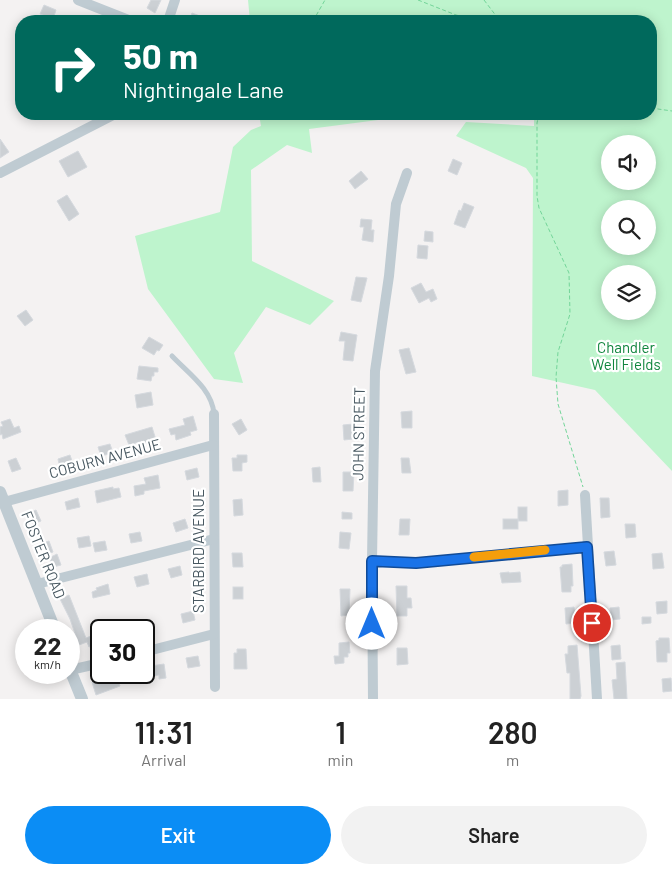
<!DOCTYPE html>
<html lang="en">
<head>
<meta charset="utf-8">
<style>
	:root { --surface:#fff; --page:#f2f2f2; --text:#222; --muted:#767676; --accent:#0b8df5 }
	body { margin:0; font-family:Barlow,sans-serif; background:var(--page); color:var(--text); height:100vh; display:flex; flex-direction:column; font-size:19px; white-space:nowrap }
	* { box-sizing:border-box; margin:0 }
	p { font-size:16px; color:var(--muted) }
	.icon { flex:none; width:28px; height:28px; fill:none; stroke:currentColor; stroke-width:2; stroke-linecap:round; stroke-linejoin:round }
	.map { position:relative; height:699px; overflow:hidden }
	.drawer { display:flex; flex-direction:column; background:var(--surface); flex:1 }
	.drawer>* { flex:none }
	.banner { position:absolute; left:15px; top:15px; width:642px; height:105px; border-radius:20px; box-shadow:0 2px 12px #0003; background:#00695c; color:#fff; overflow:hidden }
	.fabs { position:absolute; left:601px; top:135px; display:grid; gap:10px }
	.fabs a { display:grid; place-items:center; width:55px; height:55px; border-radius:50%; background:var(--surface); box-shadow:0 2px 12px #0003; font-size:25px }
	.speed { position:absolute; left:15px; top:619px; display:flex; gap:10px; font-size:25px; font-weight:700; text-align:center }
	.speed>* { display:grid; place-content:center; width:65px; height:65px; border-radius:50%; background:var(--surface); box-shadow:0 2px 12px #0003; line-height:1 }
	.speed small { font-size:12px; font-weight:400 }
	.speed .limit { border:2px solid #111; border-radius:8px; background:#fff; color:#111 }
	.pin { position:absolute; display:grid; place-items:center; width:42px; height:42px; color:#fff; margin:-21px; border:2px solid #fff; border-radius:50%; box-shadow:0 1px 5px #0007 }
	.me { position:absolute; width:55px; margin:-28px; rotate:0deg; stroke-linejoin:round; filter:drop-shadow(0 0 4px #0008) }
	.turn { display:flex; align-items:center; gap:18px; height:105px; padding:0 25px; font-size:22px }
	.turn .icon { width:65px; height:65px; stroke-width:2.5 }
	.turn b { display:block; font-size:35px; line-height:42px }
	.eta { display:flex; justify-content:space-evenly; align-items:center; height:85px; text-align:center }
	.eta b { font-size:30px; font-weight:600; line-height:35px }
	.action { display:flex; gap:10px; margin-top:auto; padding:10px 25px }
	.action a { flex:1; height:58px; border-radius:30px; background:var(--accent); color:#fff; font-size:20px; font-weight:600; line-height:58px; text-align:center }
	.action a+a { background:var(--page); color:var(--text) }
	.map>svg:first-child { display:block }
	.green { fill:#bef4cd; fill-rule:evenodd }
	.building { fill:#ccd0d4; stroke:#d5d9de }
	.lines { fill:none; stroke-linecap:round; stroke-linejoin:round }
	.path { stroke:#73d599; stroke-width:1; stroke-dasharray:4 2.5; stroke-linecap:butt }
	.service { stroke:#bfcbd2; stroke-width:5 }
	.minor { stroke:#bfcbd2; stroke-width:10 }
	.tertiary { stroke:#bfcbd2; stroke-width:12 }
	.route-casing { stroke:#114b97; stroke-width:12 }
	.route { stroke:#1a73e8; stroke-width:9 }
	.slow { stroke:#f59e0b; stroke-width:9 }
	.labels { text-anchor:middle; stroke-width:4.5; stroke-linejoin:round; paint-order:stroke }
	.park-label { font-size:15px; fill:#10853d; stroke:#fff }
	.street-label { font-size:15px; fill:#485861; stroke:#fff }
</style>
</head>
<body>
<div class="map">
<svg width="672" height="699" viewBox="0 0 672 699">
	<rect width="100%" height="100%" fill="#f4f2f2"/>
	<g class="green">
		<path d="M248,0h424v471l-77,-81 -63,-14 1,-198 -7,-10 -70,-32 10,-14 68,4v-12h117v-93h-401zM610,144h38v37h-38zM610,209h38v37h-38zM610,274h38v37h-38z"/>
		<polygon points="259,114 424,114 309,129 312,153 287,145 251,170 252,261 334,301 310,325 266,307 234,353 243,383 214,379 148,289 135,236 220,212 233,147 251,130 261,126"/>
	</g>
	<g class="building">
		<polygon points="151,0 161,0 155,13 147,8"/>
		<polygon points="44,5 56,10 53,19 40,14"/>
		<polygon points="192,13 200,16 199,21 189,21"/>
		<polygon points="0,139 9,152 0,158"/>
		<polygon points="78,151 87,167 68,177 59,161"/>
		<polygon points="453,159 462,163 457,175 448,171"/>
		<polygon points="361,171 368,179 355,189 349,181"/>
		<polygon points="67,195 79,214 69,221 57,201"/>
		<polygon points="464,203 474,207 465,228 454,224 459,210 461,211"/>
		<polygon points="361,219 372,220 371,230 374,230 373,242 362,240 364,227 360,227"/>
		<polygon points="425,231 433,232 433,242 424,241"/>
		<polygon points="418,245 428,246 427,259 417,258"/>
		<polygon points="356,277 367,278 361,302 351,300"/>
		<polygon points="421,283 426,292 433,289 437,299 431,302 429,298 419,303 411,288"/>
		<polygon points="26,310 33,320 25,326 17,316"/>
		<polygon points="341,332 357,335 353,361 343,360 345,341 339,341"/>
		<polygon points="149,337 163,345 159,351 157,350 154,355 142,348"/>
		<polygon points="409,348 416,372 406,374 399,350"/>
		<polygon points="139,366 158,368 158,372 154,372 154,376 152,376 151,381 137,379"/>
		<polygon points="151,392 153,405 137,408 135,395"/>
		<polygon points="412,411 412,428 402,428 401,412"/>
		<polygon points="193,416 197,430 190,432 191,435 176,440 175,434 171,435 169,429 185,425 183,419"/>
		<polygon points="10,419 14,428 19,426 21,432 3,439 2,434 0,435 0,427 3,426 1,422"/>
		<polygon points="241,419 247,430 239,435 232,424"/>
		<polygon points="353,424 353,439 344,440 343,425"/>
		<polygon points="152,427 156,440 143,444 142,441 129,445 125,435"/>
		<polygon points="110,444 113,453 101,456 98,447"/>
		<polygon points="70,455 73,464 60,468 58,459"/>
		<polygon points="237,455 247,455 247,462 242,463 242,471 233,471 232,458 237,458"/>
		<polygon points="16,458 21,469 12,472 8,461"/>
		<polygon points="401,458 409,458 411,473 402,473"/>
		<polygon points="320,467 321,482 313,482 312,468"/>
		<polygon points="197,468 199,477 187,480 185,471"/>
		<polygon points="343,472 354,472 353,491 343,491"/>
		<polygon points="158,475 160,488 144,491 144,494 135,496 134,486 146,484 144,478"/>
		<polygon points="113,487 113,489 119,488 121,497 97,503 95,491"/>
		<polygon points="568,490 568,505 558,506 558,491"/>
		<polygon points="78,498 80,507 67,510 65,502"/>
		<polygon points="600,498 609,498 610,517 601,518"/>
		<polygon points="242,499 243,515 234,516 233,500"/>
		<rect x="518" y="507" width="9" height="14"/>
		<polygon points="36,510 41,521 33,524 29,513"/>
		<polygon points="342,512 352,513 352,519 342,519"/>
		<polygon points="185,519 188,528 176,532 173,523"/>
		<polygon points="400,519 410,519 409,535 399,535"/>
		<rect x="503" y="519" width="15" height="10"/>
		<polygon points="625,524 635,524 636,537 626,538"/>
		<polygon points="140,532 142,541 131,543 129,534"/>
		<polygon points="340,532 351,533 349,549 339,548"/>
		<polygon points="89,536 91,546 79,548 77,538"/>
		<polygon points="49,541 53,552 44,555 40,544"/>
		<polygon points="105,541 107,550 95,552 93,543"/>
		<polygon points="614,551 616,565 606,566 604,552"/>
		<polygon points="232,553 242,553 243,567 233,567"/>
		<polygon points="662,553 664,568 653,569 652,554"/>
		<polygon points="57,554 61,565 53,567 49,558"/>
		<polygon points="572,564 573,586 571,586 571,592 562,592 560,567 562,567 562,565"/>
		<polygon points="180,566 182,575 171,578 168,569"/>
		<polygon points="509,572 509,573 520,572 521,582 502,583 500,573"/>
		<polygon points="147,574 149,584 137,587 134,577"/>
		<polygon points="108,584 110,594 93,598 92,592 97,590 96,588"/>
		<polygon points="396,586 407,586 407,598 411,598 412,608 407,608 407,616 397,616"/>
		<rect x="233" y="587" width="10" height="12"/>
		<polygon points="340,589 350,589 349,615 341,616"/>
		<polygon points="69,595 86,638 96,634 99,643 89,647 87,642 79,645 70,619 60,599"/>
		<polygon points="667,601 667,613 657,614 656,602"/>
		<polygon points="574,607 576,623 566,624 565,608"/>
		<polygon points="619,607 620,619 611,620 610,608"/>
		<polygon points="193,611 195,620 183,623 181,614"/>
		<polygon points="642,617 651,617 651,623 642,624"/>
		<polygon points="134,621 135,625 147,622 149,630 109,630 109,628"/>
		<polygon points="659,638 669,638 670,653 667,653 667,662 657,662 656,641 659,640"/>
		<polygon points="349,642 350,653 348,653 348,657 344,657 344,663 335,664 334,656 339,656 339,643"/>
		<polygon points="577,645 581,696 580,699 570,699 570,673 567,673 565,654 568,654 568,646"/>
		<polygon points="620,645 621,659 612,660 611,646"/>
		<polygon points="397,648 407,648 408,664 397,665"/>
		<polygon points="237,649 246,649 247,669 234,669 234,653 237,653"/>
		<polygon points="198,656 200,666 188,668 186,658"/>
		<polygon points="625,662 627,699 614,699 612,680 617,679 616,663"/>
		<polygon points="164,664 166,678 159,679 159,675 152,676 151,666"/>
		<polygon points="116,674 120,686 96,695 92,682"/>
		<polygon points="671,678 672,691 663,692 662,679"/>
	</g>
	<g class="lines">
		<g class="path">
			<polyline points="418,0 456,15 480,21"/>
			<polyline points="484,0 500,21"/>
			<polyline points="313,21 325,0"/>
			<polyline points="651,108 672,111"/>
			<polyline points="539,114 537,123 537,196 539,208 569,273 570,314 558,352 556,377 558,404 583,487"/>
		</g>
		<path class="service" d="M172,356c16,17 40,33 42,58"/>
		<g class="minor">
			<polyline points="78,0 131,21"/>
			<polyline points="168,21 175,0"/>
			<polyline points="0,173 115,114"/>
			<polyline points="214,414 215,687"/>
			<polyline points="585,495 597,699"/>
			<polyline points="4,502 213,445"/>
			<polyline points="372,561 416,563 587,547"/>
			<polyline points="37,584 214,539"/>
			<polyline points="144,652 214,634"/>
			<polyline points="70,670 101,663"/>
			<polyline points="373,699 372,561 375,371 389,276 396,204 407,173"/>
		</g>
		<g class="tertiary">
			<polyline points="0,492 55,630"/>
			<polyline points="69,667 82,699"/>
		</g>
	</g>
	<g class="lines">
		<g class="route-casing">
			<polyline id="route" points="372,624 372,561 416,563 587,547 592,623"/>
		</g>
		<use href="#route" class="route"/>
		<polyline class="slow" points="474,557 545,550"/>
	</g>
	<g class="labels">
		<g class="park-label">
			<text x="626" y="353">Chandler<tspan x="626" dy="17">Well Fields</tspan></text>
		</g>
		<g class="street-label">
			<text transform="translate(359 434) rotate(-89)" y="5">JOHN STREET</text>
			<text transform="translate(105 459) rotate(-15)" y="5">COBURN AVENUE</text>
			<text transform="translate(199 551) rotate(-90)" y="5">STARBIRD AVENUE</text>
			<text transform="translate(43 555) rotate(68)" y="5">FOSTER ROAD</text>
		</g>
	</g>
</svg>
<div class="fabs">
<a><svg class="icon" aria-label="sound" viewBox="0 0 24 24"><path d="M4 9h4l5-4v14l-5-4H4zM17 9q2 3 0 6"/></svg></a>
<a><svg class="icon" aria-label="search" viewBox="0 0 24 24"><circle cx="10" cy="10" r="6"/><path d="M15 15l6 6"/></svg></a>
<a><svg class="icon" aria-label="layers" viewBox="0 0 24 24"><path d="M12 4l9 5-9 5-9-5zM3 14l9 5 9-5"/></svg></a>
</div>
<div class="speed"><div>22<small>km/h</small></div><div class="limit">30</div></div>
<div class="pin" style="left:592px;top:623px;background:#d93025"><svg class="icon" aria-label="arrive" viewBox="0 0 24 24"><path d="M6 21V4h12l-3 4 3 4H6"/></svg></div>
<svg class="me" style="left:372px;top:624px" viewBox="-20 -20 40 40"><circle r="19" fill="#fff"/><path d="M0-13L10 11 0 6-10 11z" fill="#1a73e8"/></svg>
<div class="banner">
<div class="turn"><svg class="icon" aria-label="right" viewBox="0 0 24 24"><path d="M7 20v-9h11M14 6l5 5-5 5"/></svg><div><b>50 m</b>Nightingale Lane</div></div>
</div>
</div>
<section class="drawer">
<div class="eta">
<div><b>11:31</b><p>Arrival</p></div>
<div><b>1</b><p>min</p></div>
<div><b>280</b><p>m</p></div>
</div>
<div class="action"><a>Exit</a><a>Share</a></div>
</section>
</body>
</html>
